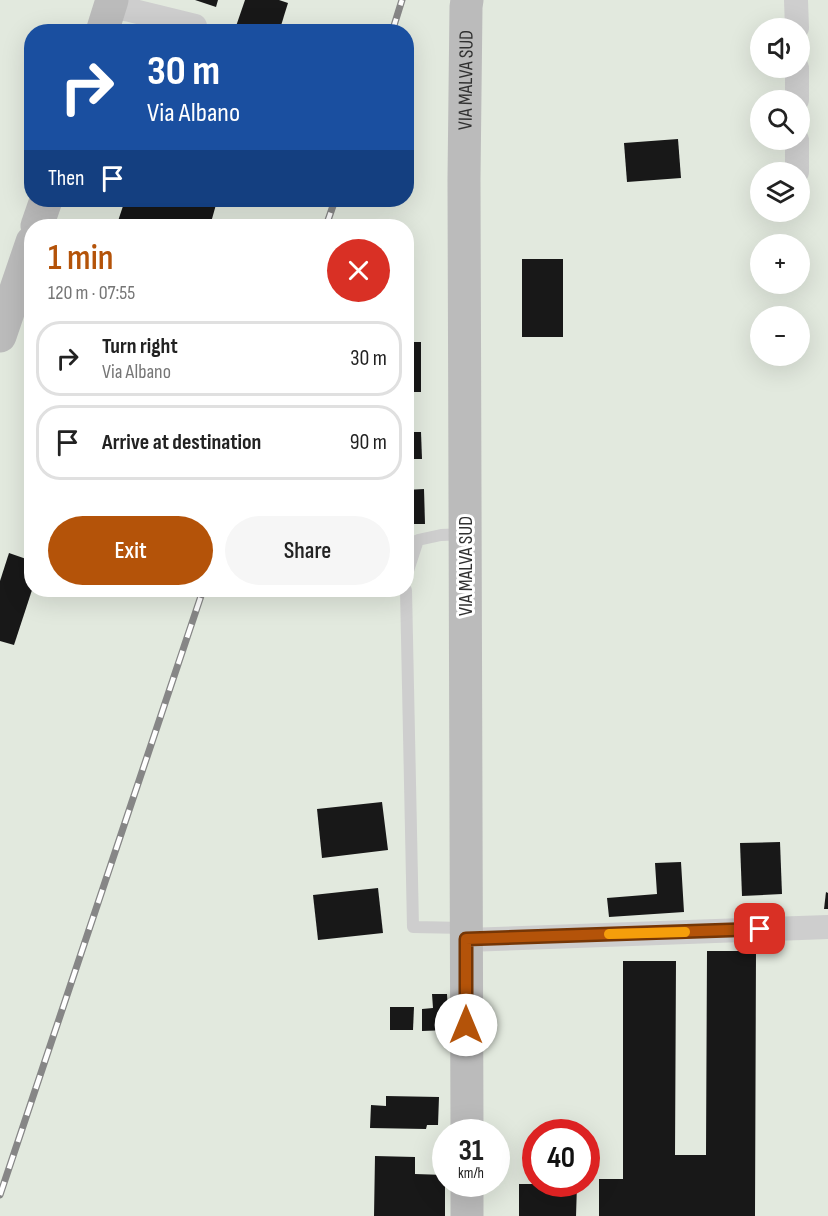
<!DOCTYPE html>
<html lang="en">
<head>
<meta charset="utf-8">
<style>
	:root { --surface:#fff; --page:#f6f6f6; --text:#222; --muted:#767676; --line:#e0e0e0; --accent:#b45309 }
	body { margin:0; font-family:"Sofia Sans Condensed",sans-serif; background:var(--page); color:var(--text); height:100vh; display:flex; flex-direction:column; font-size:22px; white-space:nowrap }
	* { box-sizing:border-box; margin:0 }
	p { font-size:20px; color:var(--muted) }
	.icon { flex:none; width:33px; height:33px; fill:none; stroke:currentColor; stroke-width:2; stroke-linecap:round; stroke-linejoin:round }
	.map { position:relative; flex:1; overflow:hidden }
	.panel { position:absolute; left:24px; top:219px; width:390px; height:378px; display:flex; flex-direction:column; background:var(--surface); border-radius:24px; box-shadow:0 6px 24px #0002 }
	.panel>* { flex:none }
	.guide { position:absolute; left:24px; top:24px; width:390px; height:183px; border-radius:24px; box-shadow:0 6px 24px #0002; background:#1a4fa0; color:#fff; overflow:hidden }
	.fabs { position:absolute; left:750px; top:18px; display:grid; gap:12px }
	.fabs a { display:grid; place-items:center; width:60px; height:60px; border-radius:50%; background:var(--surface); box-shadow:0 6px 24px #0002; font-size:30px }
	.speed { position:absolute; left:432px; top:1119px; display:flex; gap:12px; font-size:30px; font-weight:700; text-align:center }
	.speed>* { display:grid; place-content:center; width:78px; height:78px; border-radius:50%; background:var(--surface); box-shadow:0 6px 24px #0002; line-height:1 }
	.speed small { font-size:15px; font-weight:400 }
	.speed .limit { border:9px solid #d22; background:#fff; color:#111 }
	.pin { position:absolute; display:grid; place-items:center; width:51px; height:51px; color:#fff; margin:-26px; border-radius:12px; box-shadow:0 3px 9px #0006 }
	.me { position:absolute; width:66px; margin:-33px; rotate:0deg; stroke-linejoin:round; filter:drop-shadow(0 0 4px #0008) }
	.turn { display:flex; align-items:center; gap:21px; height:126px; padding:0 24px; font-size:27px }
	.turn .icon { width:78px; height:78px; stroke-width:2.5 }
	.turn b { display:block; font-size:42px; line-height:51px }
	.then { display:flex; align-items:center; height:57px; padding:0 24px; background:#0003; gap:12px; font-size:22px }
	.round { display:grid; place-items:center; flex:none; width:63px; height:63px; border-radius:32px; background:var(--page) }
	.overview { display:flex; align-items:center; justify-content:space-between; height:102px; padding:0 24px }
	h1 { font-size:36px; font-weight:600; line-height:45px; color:var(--accent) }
	.action { display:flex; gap:12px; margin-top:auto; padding:12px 24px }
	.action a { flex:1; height:69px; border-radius:36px; background:var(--accent); color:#fff; font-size:24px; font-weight:600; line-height:69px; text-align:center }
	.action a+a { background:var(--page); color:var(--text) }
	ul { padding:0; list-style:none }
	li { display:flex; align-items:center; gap:18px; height:75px; margin:0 12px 9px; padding:0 12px; border:3px solid var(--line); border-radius:24px }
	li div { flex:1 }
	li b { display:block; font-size:22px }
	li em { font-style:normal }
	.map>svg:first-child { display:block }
	.green { fill:#e2e9de; fill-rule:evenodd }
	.building { fill:#181818 }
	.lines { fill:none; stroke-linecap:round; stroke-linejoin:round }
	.lane { stroke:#cecece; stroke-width:12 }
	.street { stroke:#cecece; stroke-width:24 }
	.secondary { stroke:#bbb; stroke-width:33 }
	.rail-casing { stroke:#868686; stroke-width:7 }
	.rail { stroke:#fff; stroke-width:4.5; stroke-dasharray:14; stroke-linecap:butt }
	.route-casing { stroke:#753606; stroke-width:15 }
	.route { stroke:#b45309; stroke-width:10 }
	.slow { stroke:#f59e0b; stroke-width:10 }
	.labels { text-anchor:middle; stroke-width:6; stroke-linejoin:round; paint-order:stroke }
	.street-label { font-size:20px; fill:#313131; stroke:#fff }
</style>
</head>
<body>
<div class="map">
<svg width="828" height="1216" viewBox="0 0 828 1216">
	<rect width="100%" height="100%" fill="#fff"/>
	<path class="green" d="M0,0h828v1216h-828zM760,28h40v40h-40zM32,32h374v168h-374zM760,100h40v40h-40zM760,172h40v40h-40zM32,226h374v364h-374zM760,244h40v40h-40zM760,316h40v40h-40zM446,1132h50v52h-50zM536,1132h50v52h-50z"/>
	<g class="building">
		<polygon points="195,0 218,0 216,7"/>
		<polygon points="245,0 279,0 288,3 279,32 234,32"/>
		<polygon points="678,139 681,178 627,182 624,143"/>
		<polygon points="125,200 212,200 217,201 210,226 194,225 193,226 187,226 175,223 174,226 169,226 157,223 156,226 136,220 134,225 118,221"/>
		<rect x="522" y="259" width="41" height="78"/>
		<rect x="406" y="342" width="15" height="50"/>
		<polygon points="406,432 421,432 422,459 406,459"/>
		<polygon points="424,489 425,524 406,524 406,490"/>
		<polygon points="9,553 32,561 32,590 14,645 0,641 0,581"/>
		<polygon points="382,802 388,850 322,858 317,809"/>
		<polygon points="780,842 782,894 742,896 740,843"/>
		<polygon points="681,862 684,912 609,917 607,898 657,894 655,863"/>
		<polygon points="378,888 383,933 318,940 313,895"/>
		<polygon points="826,892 828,893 828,909 824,909"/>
		<polygon points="707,951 756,951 755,1216 599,1216 599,1179 623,1179 623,961 676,961 675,1155 706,1155"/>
		<polygon points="432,994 447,994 449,1030 422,1031 422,1009 433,1008"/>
		<polygon points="390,1007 414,1007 413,1030 390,1030"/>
		<polygon points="386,1096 439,1097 438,1125 427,1125 426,1129 370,1128 371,1105 386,1106"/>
		<polygon points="375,1156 415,1157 415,1174 445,1175 445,1216 374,1216"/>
		<polygon points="519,1184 577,1184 576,1216 519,1216"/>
	</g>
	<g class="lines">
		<g class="lane">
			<polyline points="406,577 418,540 441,535 464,534"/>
			<polyline points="406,590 413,927 466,928"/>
		</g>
		<g class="street">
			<polyline points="796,0 797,28"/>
			<polyline points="110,7 130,10 195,26"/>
			<polyline points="797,68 797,100"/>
			<polyline points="797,140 797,172"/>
			<polyline points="466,940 828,927"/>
		</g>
		<g class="secondary">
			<polyline points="102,32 112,0"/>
			<polyline points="37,226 46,200"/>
			<polyline points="0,336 32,242"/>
			<path id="s1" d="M467,1132l-3,-953 2,-172 1,-7"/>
			<polyline points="467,1184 467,1216"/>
		</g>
		<g class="rail-casing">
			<g id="rail">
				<polyline points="392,32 402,0"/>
				<polyline points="326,226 335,200"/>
				<polyline points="0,1195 203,590"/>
			</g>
		</g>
		<use href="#rail" class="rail"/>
	</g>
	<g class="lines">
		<g class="route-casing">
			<polyline id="route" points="466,1025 466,939 760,929"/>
		</g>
		<use href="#route" class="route"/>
		<polyline class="slow" points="609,934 685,932"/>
	</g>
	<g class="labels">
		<g class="street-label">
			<text dy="7" stroke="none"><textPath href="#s1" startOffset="1052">VIA MALVA SUD</textPath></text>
			<text transform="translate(465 566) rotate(-90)" y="7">VIA MALVA SUD</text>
		</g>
	</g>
</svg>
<div class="fabs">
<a><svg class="icon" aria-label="sound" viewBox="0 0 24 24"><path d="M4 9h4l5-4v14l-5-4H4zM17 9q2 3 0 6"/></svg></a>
<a><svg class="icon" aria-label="search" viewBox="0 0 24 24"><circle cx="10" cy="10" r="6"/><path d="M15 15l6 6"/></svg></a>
<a><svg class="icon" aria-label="layers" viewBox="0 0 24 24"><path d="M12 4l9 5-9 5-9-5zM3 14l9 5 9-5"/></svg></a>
<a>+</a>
<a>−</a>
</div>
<div class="speed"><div>31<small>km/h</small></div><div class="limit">40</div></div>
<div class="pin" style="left:760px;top:929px;background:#d93025"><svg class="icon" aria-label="arrive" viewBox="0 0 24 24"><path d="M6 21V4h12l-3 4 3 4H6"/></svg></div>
<svg class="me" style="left:466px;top:1025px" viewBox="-20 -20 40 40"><circle r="19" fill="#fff"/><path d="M0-13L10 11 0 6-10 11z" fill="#b45309"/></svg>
<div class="guide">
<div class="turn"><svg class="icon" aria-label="right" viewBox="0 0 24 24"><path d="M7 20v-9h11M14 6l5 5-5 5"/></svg><div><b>30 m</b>Via Albano</div></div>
<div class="then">Then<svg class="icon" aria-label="arrive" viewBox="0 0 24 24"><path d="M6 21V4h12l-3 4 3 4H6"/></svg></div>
</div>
<section class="panel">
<div class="overview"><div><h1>1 min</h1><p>120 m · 07:55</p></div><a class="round" style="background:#d93025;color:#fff"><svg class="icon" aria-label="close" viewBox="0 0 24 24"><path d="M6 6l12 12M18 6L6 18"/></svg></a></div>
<ul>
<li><svg class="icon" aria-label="right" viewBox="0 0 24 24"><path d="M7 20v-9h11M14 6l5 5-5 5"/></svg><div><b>Turn right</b><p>Via Albano</p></div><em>30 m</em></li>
<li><svg class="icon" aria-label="arrive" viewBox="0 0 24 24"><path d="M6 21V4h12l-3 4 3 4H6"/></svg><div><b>Arrive at destination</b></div><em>90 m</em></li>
</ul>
<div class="action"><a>Exit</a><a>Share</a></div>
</section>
</div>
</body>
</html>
